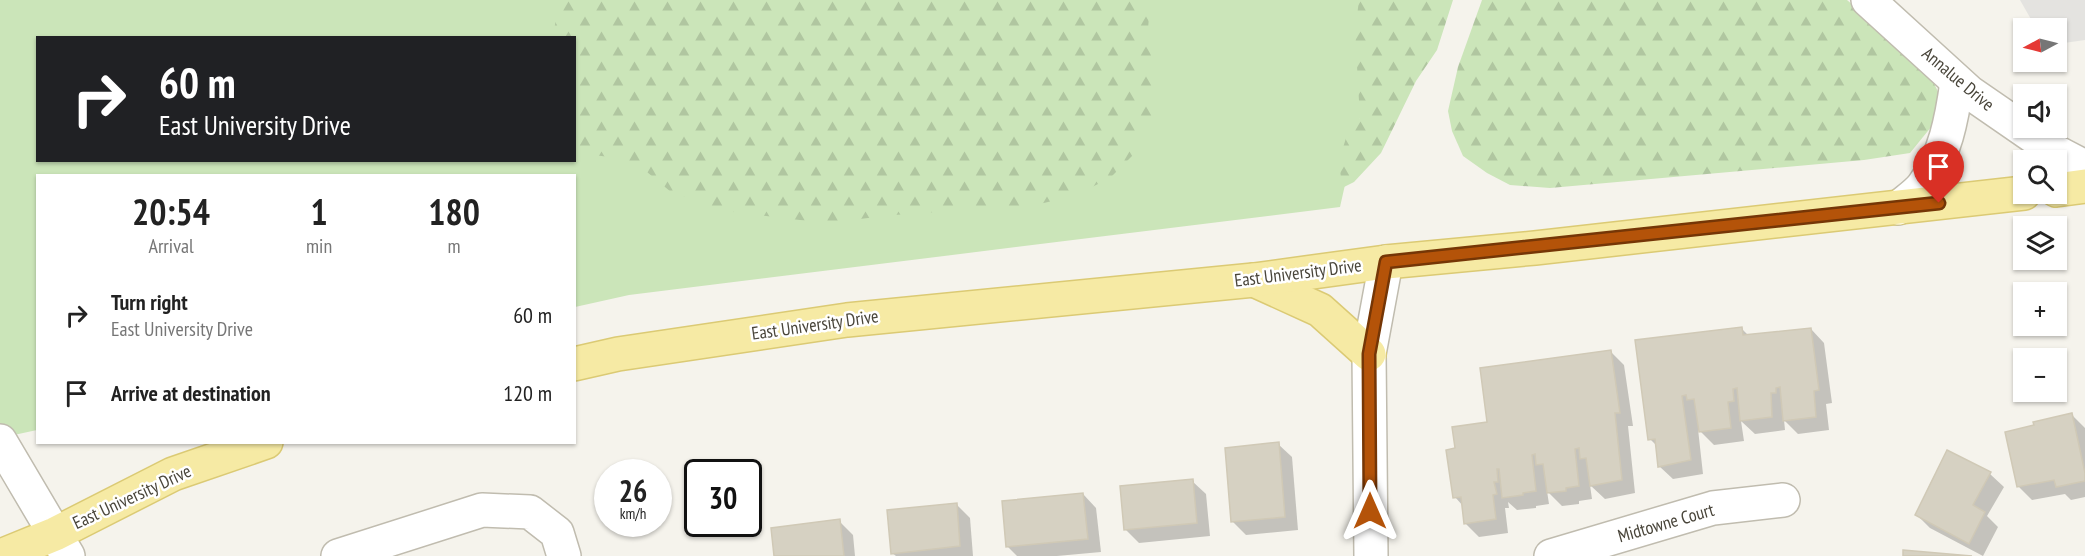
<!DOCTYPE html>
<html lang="en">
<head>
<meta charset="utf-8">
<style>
	:root { --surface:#fff; --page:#f6f6f6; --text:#222; --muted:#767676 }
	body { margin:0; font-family:"PT Sans Narrow",sans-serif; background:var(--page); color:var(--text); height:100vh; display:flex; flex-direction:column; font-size:22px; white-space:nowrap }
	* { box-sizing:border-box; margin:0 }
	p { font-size:20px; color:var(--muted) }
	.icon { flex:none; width:33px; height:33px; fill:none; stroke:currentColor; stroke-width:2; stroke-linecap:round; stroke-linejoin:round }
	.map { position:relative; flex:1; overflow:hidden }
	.sheet { position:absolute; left:36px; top:174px; width:540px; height:270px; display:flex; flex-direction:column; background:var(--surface); border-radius:0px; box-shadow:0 2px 4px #0004 }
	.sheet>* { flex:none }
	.guide { position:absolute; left:36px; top:36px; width:540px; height:126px; border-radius:0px; box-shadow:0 2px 4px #0004; background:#202124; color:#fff; overflow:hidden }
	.needle { width:39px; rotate:263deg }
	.controls { position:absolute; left:2013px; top:18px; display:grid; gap:12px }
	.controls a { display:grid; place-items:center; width:54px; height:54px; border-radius:0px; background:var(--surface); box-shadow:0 2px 4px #0004; font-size:30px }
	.speed { position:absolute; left:594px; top:459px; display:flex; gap:12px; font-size:30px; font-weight:700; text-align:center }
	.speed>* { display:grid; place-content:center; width:78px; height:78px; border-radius:50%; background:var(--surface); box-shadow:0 2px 4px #0004; line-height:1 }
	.speed small { font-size:15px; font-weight:400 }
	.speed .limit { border:3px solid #111; border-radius:9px; background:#fff; color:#111 }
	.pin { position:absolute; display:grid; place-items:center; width:51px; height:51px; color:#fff; margin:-62px -26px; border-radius:50% 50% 50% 0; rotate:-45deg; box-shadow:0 0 6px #0007 }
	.pin .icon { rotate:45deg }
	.me { position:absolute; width:66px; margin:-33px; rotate:0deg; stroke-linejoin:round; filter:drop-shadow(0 0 4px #0008) }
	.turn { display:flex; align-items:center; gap:21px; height:126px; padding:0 24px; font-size:27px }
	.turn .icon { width:78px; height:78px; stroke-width:2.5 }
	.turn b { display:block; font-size:42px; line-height:51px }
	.eta { display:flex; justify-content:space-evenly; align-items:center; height:102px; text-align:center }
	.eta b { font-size:36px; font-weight:700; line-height:42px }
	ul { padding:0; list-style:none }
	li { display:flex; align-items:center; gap:18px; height:78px; padding:0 24px }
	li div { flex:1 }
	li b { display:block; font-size:22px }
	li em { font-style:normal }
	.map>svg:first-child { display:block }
	.green { fill:#cbe5b9; fill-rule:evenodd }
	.forest { fill:url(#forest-firs) }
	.parking { fill:#e4e3e0 }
	.shadow { fill:#0003 }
	.building { fill:#d6d1c2; stroke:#d0c9b6; stroke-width:1.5 }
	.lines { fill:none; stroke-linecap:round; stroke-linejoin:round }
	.minor-casing { stroke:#c0bcaf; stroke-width:36 }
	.major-casing { stroke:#dbca74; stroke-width:36 }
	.minor { stroke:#fff; stroke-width:33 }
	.major { stroke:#f6eaa4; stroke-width:33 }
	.route-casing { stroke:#753606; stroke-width:15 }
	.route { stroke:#b45309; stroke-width:10 }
	.labels { text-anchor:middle; stroke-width:5; stroke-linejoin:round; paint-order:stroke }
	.street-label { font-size:18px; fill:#49453a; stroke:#fff }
</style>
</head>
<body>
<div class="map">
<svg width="2085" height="556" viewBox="0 0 2085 556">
	<defs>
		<pattern id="forest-firs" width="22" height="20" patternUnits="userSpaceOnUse" patternTransform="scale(1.5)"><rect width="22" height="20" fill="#cbe5b9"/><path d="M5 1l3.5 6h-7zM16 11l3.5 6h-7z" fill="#b0c6a0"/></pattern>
	</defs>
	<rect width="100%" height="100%" fill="#f5f3ec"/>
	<path class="green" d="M0,0h1410l-50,118 -20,89 -711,88 -54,12 -1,-131h-536l-1,254 -37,8zM38,38h536v122h-536z"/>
	<g class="forest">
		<polygon points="559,0 1150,0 1148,30 1154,82 1151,127 1135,153 1110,178 1074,196 1035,205 894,215 825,223 725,211 671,192 647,172 617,158 586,154 575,154 574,38 553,37"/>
		<polygon points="1359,0 1453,0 1437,50 1416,81 1381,153 1354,182 1344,187 1341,178 1339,161 1346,138 1360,118 1355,32"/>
		<polygon points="1482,0 1847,0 1884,32 1930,75 1940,96 1936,121 1910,153 1864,160 1550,188 1510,185 1487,173 1463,156 1452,131 1448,111 1458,67"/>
	</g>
	<polygon class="parking" points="2020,0 2085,0 2085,40 2057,44 2056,28 2036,28"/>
	<g class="shadow">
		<polygon points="1742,329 1749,336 1811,329 1824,343 1832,403 1826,404 1829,430 1798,434 1784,420 1785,430 1755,434 1741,421 1744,441 1714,445 1698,429 1703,474 1673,479 1659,466 1657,446 1650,439 1637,342"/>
		<polygon points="1611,352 1624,365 1633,426 1628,426 1635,493 1605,499 1590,485 1592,499 1579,501 1579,504 1562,506 1547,491 1549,504 1536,506 1536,508 1517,510 1508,502 1509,508 1505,508 1508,533 1479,537 1465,523 1463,506 1455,497 1457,450 1489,423"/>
		<polygon points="2072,415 2085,428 2085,497 2071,500 2065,494 2032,500 2019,487"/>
		<polygon points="1278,444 1292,457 1298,530 1246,535 1233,522"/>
		<polygon points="1990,474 2004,487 1987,516 1998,527 1983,556 1930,528 1917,515"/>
		<polygon points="1192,481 1206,494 1210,536 1139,543 1126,530"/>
		<polygon points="1083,494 1096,508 1101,552 1057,556 1017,556 1007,546"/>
		<polygon points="956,504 970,518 973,556 896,556 892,553"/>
		<polygon points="839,521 853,535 855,556 775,556"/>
	</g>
	<g class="building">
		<polygon points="1742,327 1743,335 1811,328 1819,390 1814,391 1816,417 1783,421 1780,387 1776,388 1776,393 1771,393 1772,417 1740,421 1737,388 1733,389 1734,401 1728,402 1731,428 1699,432 1694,399 1687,400 1686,395 1682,396 1691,460 1658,467 1655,439 1648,440 1635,340"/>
		<polygon points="1611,350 1620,413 1615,413 1622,480 1590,486 1586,458 1580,459 1579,448 1575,449 1579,486 1566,488 1566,491 1547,493 1543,464 1536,465 1535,454 1532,455 1536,491 1523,493 1523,495 1502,498 1499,469 1497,469 1498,482 1494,482 1497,494 1493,495 1496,519 1464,524 1461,497 1453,498 1446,450 1455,448 1452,427 1487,422 1480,368"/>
		<polygon points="2072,413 2085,473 2085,481 2056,487 2054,480 2017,487 2005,432 2034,425 2033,422"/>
		<polygon points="1279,442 1285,517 1231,522 1225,448"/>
		<polygon points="1947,450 1991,472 1973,505 1985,512 1969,544 1915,515"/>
		<polygon points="1193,479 1197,523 1124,530 1120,486"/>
		<polygon points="1083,493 1088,539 1006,547 1002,501"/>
		<polygon points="957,503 960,546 891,554 887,510"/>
		<polygon points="840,519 844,556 774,556 771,528"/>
		<polygon points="1903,550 1972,556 1903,556"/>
	</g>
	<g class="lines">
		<g class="minor-casing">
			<g id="minor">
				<polyline points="1868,0 1969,92 2056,152 2085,167"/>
				<path d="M1898,208c8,-7 19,-14 25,-22 22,-30 29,-68 34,-104"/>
				<polyline points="0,441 68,556"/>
				<polyline points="338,556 482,510 530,512 557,533 564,556"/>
				<polyline points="1371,556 1369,354 1386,262"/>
				<polyline points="1551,556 1713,508 1783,500"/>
			</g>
		</g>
		<g class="major-casing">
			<g id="major">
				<polyline points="2056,190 2085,186"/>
				<polyline points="1254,280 1320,310 1369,354"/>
				<polyline points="574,364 618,354 847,320 1254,280 1386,262 1535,248 2024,193"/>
				<polyline points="1,556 55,534 173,474 266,442"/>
			</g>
		</g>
		<use href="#minor" class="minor"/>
		<use href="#major" class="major"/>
	</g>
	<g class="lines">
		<g class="route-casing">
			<polyline id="route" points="1370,511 1369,354 1386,262 1939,203"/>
		</g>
		<use href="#route" class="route"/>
	</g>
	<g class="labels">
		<g class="street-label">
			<text transform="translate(1958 79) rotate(40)" y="6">Annalue Drive</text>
			<text transform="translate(1298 273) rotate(-7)" y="6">East University Drive</text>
			<text transform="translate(815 325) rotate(-8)" y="6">East University Drive</text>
			<text transform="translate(132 497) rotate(-25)" y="6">East University Drive</text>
			<text transform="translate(1666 523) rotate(-16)" y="6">Midtowne Court</text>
		</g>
	</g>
</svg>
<div class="controls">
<a><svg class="needle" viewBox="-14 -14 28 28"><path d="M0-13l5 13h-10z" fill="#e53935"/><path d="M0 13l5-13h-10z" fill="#767676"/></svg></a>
<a><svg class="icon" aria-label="sound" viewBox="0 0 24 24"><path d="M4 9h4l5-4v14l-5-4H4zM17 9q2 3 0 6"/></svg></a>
<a><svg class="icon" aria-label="search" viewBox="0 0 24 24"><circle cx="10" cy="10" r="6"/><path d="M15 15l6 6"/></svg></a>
<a><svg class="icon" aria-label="layers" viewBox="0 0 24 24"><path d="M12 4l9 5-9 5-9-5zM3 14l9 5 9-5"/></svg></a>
<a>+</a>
<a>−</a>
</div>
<div class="speed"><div>26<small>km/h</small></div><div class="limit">30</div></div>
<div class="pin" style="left:1939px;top:203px;background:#d93025"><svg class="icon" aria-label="arrive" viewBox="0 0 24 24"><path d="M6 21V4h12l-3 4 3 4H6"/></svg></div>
<svg class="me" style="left:1370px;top:511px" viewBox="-20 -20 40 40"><path d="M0-17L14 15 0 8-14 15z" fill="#b45309" stroke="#fff" stroke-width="4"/></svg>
<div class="guide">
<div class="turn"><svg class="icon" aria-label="right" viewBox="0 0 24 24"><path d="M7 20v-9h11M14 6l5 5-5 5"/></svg><div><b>60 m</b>East University Drive</div></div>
</div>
<section class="sheet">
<div class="eta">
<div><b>20:54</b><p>Arrival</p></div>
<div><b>1</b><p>min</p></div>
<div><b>180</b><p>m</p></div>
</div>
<ul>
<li><svg class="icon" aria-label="right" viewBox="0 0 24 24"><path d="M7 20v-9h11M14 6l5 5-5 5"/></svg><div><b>Turn right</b><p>East University Drive</p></div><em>60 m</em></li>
<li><svg class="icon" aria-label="arrive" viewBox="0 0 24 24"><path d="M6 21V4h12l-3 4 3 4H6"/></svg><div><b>Arrive at destination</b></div><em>120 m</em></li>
</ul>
</section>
</div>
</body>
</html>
